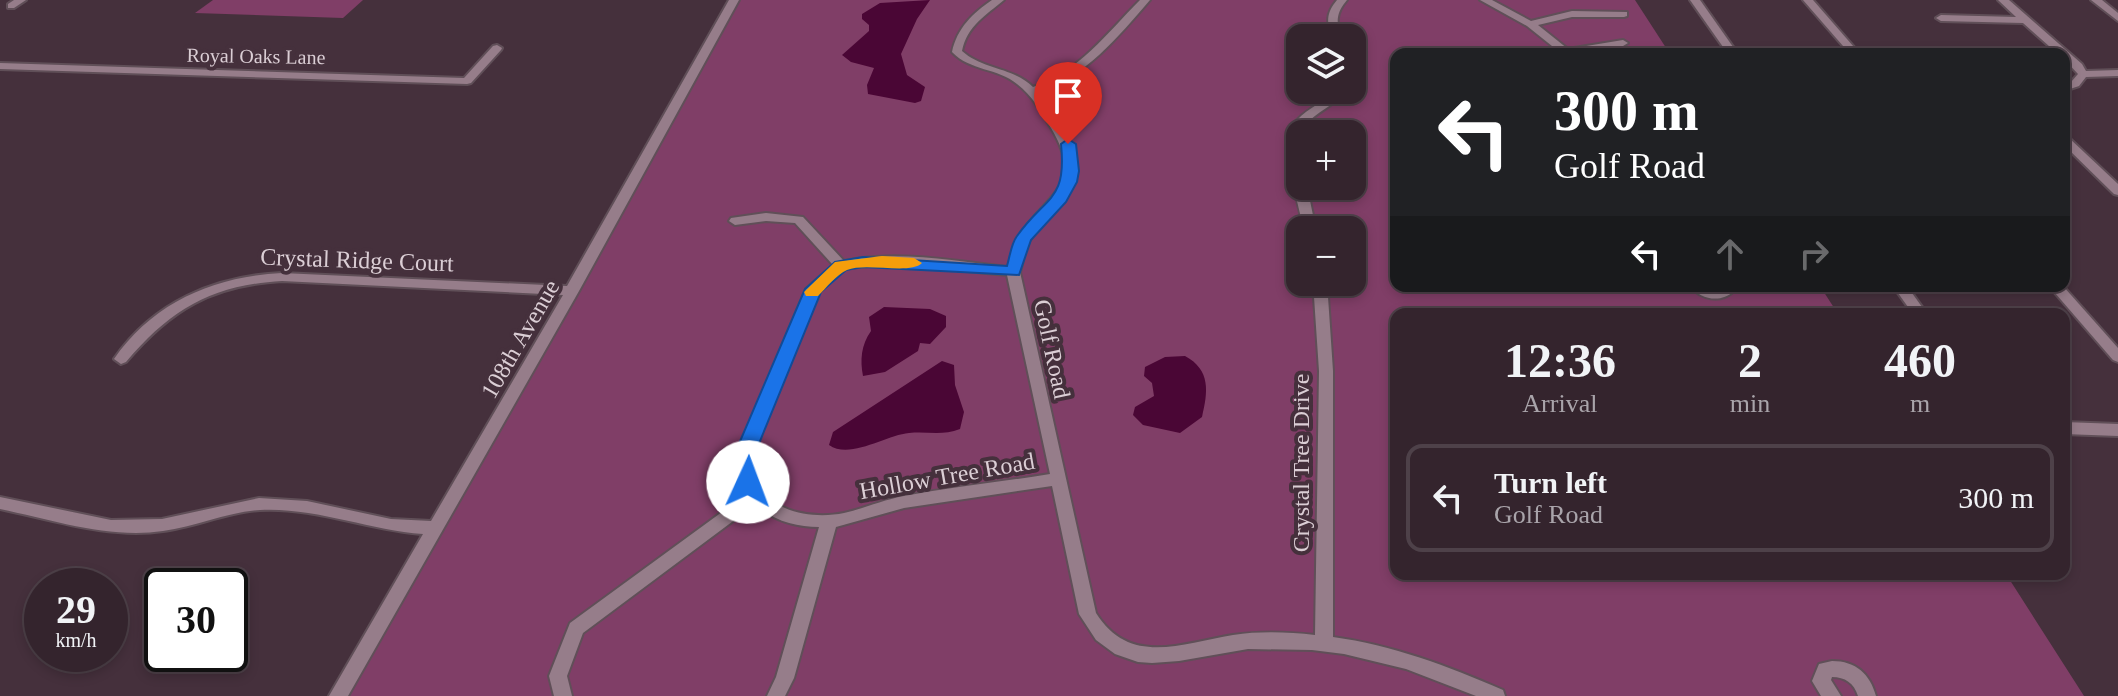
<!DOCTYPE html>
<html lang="en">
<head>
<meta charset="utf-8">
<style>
	:root { --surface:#34242d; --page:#3c2c35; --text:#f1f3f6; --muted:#a9a4aa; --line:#4e4149 }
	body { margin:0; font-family:"Times New Roman",serif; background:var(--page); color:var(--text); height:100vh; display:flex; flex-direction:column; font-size:30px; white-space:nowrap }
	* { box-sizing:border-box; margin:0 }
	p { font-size:26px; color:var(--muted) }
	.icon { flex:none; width:44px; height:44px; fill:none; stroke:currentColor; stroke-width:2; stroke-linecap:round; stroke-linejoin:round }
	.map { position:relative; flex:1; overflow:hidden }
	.details { position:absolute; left:1390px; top:308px; width:680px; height:272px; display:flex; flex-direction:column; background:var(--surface); border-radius:16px; box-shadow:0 4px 12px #0003,0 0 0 2px var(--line) }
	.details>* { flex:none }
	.top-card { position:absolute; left:1390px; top:48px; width:680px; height:244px; border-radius:16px; box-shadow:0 4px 12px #0003,0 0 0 2px var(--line); background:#202124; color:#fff; overflow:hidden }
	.controls { position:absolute; left:1286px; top:24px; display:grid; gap:16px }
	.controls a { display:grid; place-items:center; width:80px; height:80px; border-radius:16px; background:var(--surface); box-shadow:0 4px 12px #0003,0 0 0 2px var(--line); font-size:40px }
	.speed { position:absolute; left:24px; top:568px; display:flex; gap:16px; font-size:40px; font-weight:700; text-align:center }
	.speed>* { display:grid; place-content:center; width:104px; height:104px; border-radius:50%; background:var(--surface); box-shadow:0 4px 12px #0003,0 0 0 2px var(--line); line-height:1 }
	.speed small { font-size:20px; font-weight:400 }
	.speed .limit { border:4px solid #111; border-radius:12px; background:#fff; color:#111 }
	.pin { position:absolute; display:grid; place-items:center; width:68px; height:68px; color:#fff; margin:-82px -34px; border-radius:50% 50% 50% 0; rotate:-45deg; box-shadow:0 0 8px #0007 }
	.pin .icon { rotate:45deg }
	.me { position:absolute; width:88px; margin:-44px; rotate:2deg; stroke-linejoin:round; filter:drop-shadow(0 0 6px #0008) }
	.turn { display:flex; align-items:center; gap:28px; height:168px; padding:0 32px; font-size:36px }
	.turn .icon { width:104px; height:104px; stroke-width:2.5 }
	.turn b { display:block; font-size:56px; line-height:68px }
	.lanes { display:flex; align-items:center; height:76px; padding:0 32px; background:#0003; justify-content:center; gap:40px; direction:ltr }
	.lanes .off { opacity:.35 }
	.eta { display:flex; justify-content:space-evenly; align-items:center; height:136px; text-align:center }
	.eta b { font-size:48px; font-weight:600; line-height:56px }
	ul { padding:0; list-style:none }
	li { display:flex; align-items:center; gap:24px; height:108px; margin:0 16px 12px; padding:0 16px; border:4px solid var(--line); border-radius:16px }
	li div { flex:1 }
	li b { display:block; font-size:30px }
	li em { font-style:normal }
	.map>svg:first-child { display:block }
	.green { fill:#803e67; fill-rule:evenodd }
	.water { fill:#4a0635 }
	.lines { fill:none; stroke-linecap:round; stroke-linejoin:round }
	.minor-casing { stroke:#604f58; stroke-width:4 }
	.minor { fill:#967d8a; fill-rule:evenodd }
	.route { fill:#1a73e8; stroke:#114b97; stroke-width:2 }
	.slow { fill:#f59e0b }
	.labels { text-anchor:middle; stroke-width:8; stroke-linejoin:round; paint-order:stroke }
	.far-street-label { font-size:20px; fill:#dbced5; stroke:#45303c }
	.street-label { font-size:24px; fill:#dbced5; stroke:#45303c }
</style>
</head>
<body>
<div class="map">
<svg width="2118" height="696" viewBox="0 0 2118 696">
	<rect width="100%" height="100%" fill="#45303c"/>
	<g class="green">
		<polygon points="213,0 363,0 343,18 195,13"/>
		<path d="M735,0h900l35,54h-274v232h424l18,28h-442v260h610l78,122h-1739zM1300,38h52v52h-52zM1300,134h52v52h-52zM1300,230h52v52h-52z"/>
	</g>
	<g class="water">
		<polygon points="930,0 917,19 901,54 907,75 925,87 921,101 915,103 868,94 867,85 874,68 851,62 842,55 869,31 869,25 862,19 862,14 880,3"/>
		<path d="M884,307l46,2 16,7v11l-16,17 -10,-1 -2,8 -33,21 -22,4c-3,-16 -2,-31 8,-45l-2,-14z"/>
		<path d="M1185,356c26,14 23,36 17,61l-22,16 -37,-8 -10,-10 2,-8 19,-11 -2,-13 -8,-7 1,-9 20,-10z"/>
		<path d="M942,361l12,4 1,20 9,27 -4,17c-18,7 -33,2 -51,4 -23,2 -59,27 -80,12l4,-13z"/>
	</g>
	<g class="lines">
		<g class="minor-casing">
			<g id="minor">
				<polygon points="14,0 26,0 14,8 8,8 8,4"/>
				<path d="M729,0h10l-160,291 -231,405h-19l94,-162c-54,-4 -109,-27 -163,-24 -33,2 -65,17 -97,21 -54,8 -110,-11 -163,-22v-12l111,23 51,-1 97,-21 48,3 84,18 40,2 132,-226 -281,-14c-70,4 -111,28 -156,81l-5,2 -7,-5c39,-57 101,-83 168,-86l285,13z"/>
				<path d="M992,0h12c-18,15 -37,26 -42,51 21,19 51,16 71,36 46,-15 74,-54 107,-87h10c-32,37 -65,77 -112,93 27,35 57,68 22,110 -11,12 -24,24 -31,39 -5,9 -6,20 -9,30l76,341c34,54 86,30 137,22 27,-4 55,-3 82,0l4,-264 -6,-89h14l6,89v266c59,8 115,29 170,53l2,6h-29l-70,-27 -62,-15 -32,-4 -64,-1 -69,12 -27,2 -14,-1 -23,-8 -19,-14 -17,-26 -27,-128 -148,22 -68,19 -42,151 -9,18h-18l9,-19 43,-150c-22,0 -47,-6 -63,-23l-173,129 -16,43 5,20h-18l-5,-20 21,-53 178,-130c-8,-16 -9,-29 -8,-47l66,-157 27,-24 -38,-42 -29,-2 -31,4 -6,-4 2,-3 35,-5 37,4 41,44c53,-11 111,0 164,6 3,-9 5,-20 10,-29 27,-45 69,-50 33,-110 -9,-15 -19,-33 -34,-44 -19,-16 -47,-13 -65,-32 5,-24 21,-39 40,-52zM879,265l47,2 81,8 43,199c-49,8 -98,13 -146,22 -21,4 -39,12 -60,17 -28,6 -73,1 -86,-31 -4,-12 -3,-24 -2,-36l63,-155 28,-23z"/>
				<path d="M1337,0h10c-11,13 -12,23 -4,38h-10c-7,-15 -7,-25 4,-38z"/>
				<polygon points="1480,0 1492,0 1531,21 1572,11 1627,12 1627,16 1624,17 1572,17 1538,25 1568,49 1623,40 1628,43 1623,46 1562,54 1527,26"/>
				<polygon points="1690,0 1700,0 1738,54 1728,54"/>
				<polygon points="1803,0 1813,0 1860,54 1850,54"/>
				<polygon points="1998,0 2009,0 2082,64 2086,71 2118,70 2118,76 2086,77 2079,86 2064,91 2064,84 2071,82 2078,74 2064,59 2064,54 2058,54 2023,23 1941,21 1936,18 1941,15 2016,17"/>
				<polygon points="2091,0 2102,0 2118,13 2118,21"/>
				<polygon points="497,45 502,48 501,50 471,83 467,84 0,69 0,63 464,78 493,46"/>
				<path d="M1338,90h11c-13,14 -34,23 -44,35 -9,10 -5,46 -5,61h7l9,44h-12c-5,-25 -26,-91 -7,-110 11,-12 28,-19 41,-30z"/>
				<polygon points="2064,136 2068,137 2118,184 2118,195 2114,194 2064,145"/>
				<path d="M1689,286c11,0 24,5 31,3l-1,-3h14l1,5c-14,13 -33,8 -45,-5z"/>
				<polygon points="1893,286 1907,286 1927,314 1913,314"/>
				<polygon points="2049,286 2063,286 2118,348 2118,362 2113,360"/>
				<polygon points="2064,422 2118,424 2118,436 2064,434"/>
				<path d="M1832,661c24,0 38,13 44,35h-18c-4,-13 -13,-19 -26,-19l-1,3 10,16h-20l-9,-15 7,-17z"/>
			</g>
		</g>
		<use href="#minor" class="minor"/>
	</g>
	<path class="route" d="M1068,139l8,5 3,27 -2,11 -11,20 -35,38 -12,35 -156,-8 -17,3 -25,22 -63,154c-2,12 1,34 -3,41h-15l-6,-23 4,-18 67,-157 30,-27 28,-5 144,9c3,-10 4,-22 10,-30 29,-41 50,-34 44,-92z"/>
	<path class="slow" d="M882,256l32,2 8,5c-12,12 -56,-1 -75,7 -10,4 -21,18 -29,26h-12l-2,-4 31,-30z"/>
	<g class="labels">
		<g class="far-street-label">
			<text transform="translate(256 56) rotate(1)" y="7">Royal Oaks Lane</text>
		</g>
		<g class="street-label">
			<text transform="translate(357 260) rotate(2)" y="8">Crystal Ridge Court</text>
			<text transform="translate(520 339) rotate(-60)" y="8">108th Avenue</text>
			<text transform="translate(1052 349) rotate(78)" y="8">Golf Road</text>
			<text transform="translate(1301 463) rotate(-90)" y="8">Crystal Tree Drive</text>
			<text transform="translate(947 476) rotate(-10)" y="8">Hollow Tree Road</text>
		</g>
	</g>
</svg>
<div class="controls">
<a><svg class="icon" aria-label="layers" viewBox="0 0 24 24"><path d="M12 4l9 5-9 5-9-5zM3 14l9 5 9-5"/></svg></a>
<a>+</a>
<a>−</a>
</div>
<div class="speed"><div>29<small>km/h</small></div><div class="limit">30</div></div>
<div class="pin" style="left:1068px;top:144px;background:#d93025"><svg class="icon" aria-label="arrive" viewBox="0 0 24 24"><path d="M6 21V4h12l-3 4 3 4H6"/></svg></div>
<svg class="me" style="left:748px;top:482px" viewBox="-20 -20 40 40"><circle r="19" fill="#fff"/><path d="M0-13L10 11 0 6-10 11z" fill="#1a73e8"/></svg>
<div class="top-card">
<div class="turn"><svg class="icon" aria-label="left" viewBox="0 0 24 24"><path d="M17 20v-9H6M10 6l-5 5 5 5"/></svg><div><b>300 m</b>Golf Road</div></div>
<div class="lanes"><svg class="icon" aria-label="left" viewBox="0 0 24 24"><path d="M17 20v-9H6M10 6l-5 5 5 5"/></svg><svg class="icon off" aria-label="ahead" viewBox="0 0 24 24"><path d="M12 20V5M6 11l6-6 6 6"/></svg><svg class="icon off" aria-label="right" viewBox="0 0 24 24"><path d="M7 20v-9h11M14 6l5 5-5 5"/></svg></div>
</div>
<section class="details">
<div class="eta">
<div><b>12:36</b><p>Arrival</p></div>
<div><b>2</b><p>min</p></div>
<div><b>460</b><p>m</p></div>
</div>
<ul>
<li><svg class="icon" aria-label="left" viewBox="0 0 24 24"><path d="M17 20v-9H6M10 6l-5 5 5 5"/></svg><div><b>Turn left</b><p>Golf Road</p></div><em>300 m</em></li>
</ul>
</section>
</div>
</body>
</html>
